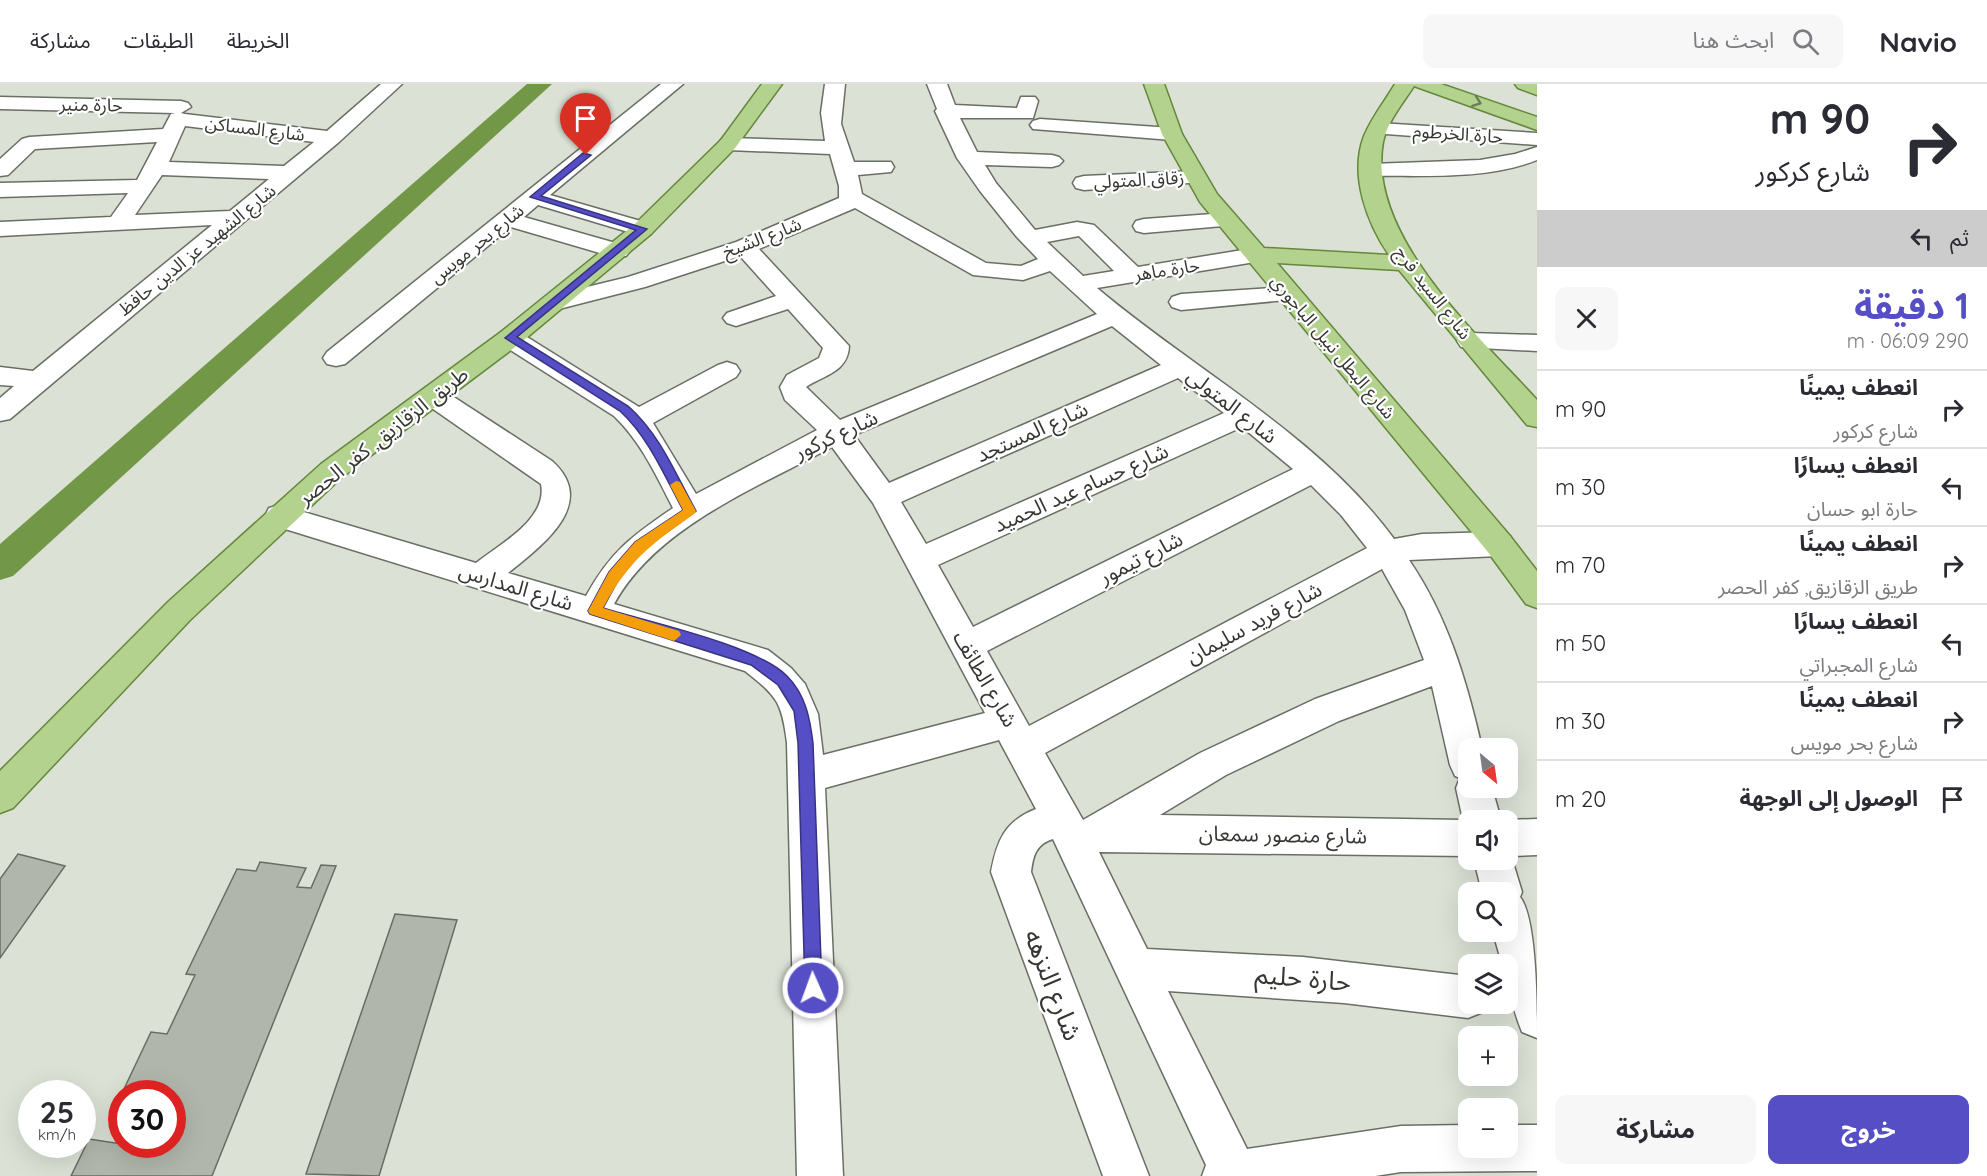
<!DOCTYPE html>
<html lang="ar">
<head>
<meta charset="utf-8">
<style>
	:root { --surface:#fff; --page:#f7f7f7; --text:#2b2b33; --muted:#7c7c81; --line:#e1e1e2; --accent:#554ec5 }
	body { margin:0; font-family:Quicksand,"Noto Sans Arabic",sans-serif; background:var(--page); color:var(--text); direction:rtl; height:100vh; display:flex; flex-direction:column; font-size:22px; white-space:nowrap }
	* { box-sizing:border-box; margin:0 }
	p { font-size:20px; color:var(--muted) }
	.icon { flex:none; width:33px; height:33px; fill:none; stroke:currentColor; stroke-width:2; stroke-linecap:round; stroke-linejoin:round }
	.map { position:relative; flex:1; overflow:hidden; direction:ltr }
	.details { display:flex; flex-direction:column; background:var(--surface); width:450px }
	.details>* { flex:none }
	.guide { background:#fff; color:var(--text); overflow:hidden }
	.needle { width:39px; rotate:151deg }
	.tools { position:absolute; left:1458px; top:654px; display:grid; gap:12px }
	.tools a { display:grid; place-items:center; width:60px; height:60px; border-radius:12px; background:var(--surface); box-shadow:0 6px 24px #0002; font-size:30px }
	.speed { position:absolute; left:18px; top:996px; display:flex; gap:12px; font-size:30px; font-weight:700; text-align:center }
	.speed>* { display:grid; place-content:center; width:78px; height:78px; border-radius:50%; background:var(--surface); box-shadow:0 6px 24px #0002; line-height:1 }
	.speed small { font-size:15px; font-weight:400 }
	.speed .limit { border:9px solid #d22; background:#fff; color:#111 }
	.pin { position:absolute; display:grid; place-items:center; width:51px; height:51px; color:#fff; margin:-62px -26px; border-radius:50% 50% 50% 0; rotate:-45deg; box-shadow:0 0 6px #0007 }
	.pin .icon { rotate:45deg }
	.me { position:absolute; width:66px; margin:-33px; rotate:358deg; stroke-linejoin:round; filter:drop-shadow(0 0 4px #0008) }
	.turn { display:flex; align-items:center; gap:21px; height:126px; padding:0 18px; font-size:27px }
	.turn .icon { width:78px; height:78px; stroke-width:2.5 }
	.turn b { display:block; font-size:42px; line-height:51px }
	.then { display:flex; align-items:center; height:57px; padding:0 18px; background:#0003; gap:12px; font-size:22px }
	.round { display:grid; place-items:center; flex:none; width:63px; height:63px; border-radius:12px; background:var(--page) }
	.headline { display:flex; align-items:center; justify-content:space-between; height:102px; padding:0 18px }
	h1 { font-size:36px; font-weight:700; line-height:45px; color:var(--accent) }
	.primary-button { display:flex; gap:12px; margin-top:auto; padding:12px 18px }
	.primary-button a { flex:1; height:69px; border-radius:12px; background:var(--accent); color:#fff; font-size:24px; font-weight:700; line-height:69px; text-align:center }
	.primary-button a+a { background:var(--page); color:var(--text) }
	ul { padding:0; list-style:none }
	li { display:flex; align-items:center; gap:18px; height:78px; padding:0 18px; border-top:2px solid var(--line) }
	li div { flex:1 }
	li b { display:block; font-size:22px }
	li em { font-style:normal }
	header { display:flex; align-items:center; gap:36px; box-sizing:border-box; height:84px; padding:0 30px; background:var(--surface); border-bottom:2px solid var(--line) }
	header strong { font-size:28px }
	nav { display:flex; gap:33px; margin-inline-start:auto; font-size:21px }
	.search { width:420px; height:54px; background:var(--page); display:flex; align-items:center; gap:15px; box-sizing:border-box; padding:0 21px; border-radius:12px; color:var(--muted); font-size:22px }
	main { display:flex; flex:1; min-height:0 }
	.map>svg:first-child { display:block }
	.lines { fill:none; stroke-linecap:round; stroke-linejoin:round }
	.canal { fill:#719747; fill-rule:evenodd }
	.building { fill:#b0b6ab; stroke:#676d62; stroke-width:1.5 }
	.minor-casing { stroke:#6a6f65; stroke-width:3 }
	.major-casing { stroke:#65883c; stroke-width:3 }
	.minor { fill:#fff; fill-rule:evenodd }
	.major { fill:#b2d28d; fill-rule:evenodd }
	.oneway { stroke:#6d7d5b }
	.route { fill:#554ec5; stroke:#373380; stroke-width:1.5 }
	.slow { fill:#f59e0b }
	.labels { text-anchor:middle; stroke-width:4.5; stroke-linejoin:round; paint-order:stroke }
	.far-street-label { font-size:18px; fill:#353732; stroke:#fff }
	.street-label { font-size:21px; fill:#353732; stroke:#fff }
	.near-street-label { font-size:26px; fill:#353732; stroke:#fff }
</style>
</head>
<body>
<header>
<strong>Navio</strong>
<div class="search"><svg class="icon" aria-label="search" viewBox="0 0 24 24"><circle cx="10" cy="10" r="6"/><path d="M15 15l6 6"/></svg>ابحث هنا</div>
<nav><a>الخريطة</a><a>الطبقات</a><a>مشاركة</a></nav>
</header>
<main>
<section class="details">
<div class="guide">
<div class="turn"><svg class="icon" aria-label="right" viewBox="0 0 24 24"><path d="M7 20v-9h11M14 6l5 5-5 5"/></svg><div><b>90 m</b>شارع كركور</div></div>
<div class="then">ثم<svg class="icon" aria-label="left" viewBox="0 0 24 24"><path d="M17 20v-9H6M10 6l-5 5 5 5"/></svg></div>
</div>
<div class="headline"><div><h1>1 دقيقة</h1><p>290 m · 06:09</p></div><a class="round"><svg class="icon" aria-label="close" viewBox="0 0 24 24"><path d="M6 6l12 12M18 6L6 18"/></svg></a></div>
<ul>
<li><svg class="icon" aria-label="right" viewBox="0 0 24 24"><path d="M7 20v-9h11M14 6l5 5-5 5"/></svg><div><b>انعطف يمينًا</b><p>شارع كركور</p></div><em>90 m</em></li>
<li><svg class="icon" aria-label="left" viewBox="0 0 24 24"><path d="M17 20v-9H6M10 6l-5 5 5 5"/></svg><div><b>انعطف يسارًا</b><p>حارة ابو حسان</p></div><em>30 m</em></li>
<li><svg class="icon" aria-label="right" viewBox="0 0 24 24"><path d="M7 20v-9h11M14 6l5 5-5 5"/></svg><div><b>انعطف يمينًا</b><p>طريق الزقازيق, كفر الحصر</p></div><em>70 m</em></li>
<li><svg class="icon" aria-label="left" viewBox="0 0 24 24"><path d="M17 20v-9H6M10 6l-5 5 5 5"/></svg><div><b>انعطف يسارًا</b><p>شارع المجبراتي</p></div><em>50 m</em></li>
<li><svg class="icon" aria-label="right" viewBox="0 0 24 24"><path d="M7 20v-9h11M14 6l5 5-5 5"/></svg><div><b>انعطف يمينًا</b><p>شارع بحر مويس</p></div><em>30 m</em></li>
<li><svg class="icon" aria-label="arrive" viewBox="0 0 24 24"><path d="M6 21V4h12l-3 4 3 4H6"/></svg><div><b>الوصول إلى الوجهة</b></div><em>20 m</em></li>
</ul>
<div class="primary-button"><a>خروج</a><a>مشاركة</a></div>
</section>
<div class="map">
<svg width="1537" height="1092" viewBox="0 0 1537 1092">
	<rect width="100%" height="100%" fill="#dbe1d5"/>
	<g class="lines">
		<polygon class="canal" points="527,0 552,0 13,492 0,496 0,460"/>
	</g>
	<g class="building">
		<polygon points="18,770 65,782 0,874 0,795"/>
		<polygon points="260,778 306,784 297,803 311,804 321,781 336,782 212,1092 71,1092 89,1055 122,1060 172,1060 172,1010 123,1007 151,948 167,950 195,891 186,890 237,785 256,787"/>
		<polygon points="395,830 457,836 379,1092 306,1090"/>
	</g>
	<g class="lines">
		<g class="minor-casing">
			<g id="minor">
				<path d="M381,0h21l-63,58 -329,277 -10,2v-23l14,-12 -14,-1v-18l33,4 179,-146 -212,11v-14l111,-5 17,-24 -128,4v-14l137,-3 20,-38 -122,7 -27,26 -8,1v-17l22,-20 7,-2 134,-8 8,-15 4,-1 -175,-4v-12l181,4 7,2 3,4 -10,6 4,1 142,17zM185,42l129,16 -30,24 -115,-4zM162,91l107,4 -39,32 -95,4z"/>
				<polygon points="661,0 683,0 550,111 651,140 654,145 651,150 635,150 538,121 524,133 626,162 630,167 626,172 610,172 511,143 345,280 336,282 327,280 323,274 327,268"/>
				<path d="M825,0h20l-4,40 13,38h37l3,5 -3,5 -33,3 4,19 124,69 35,3 17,-7 -22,-23 -36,-45 -23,-33 -22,-47 2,-2 -10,-25h20l8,21 62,3 4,-11h14l3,4 -5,17h-73l17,34 75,3 7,2 4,4 -4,4 -7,2 -67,-2 11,18 39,47 42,-8 17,3 44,42 117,-19 8,2 4,5 -4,5 -8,2 -158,26c98,83 220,146 297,251l28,-5 77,-2 11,4 4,8 -4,8 -11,4 -90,4c39,57 58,122 73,188h-14v40h24l9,32h-33v36l-369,-4 48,97 156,8 165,19v28h18l-3,8 -15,6 -124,-15 -176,-12 79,158 154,-23 67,-1v23h40v-23h29v46l-136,1 -26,4h-173l4,-11 -153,-326c-17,5 -20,17 -22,33l118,304h-46l-112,-304c6,-32 14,-51 45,-63l-37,-69 -174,48 18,388h-46l-10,-433c-5,-41 -10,-47 -42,-72l-476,-147 -4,-8 4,-8 11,-3 196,58c24,-19 72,-44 65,-79l-118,-82 -4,-6 4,-6 10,-3 10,3 109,71c47,42 -9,84 -44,112l78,23c25,-45 46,-60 87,-88 -17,-33 -32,-66 -59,-92l-113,-72 -4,-6 4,-6 9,-2 9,2 120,75 79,-42 9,-3 9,3 4,6 -4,6 -83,46 43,71 121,-64 -32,-30 -5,-13 7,-12 32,-17 4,-10 -35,-39 -52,17 -9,-3 -4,-5 4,-5 49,-17 -36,-40 -95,31 -90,23 -9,-3 -3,-5 3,-5 82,-20 108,-35 103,-44v-12l-9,-32 -102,-4 -7,-2 -3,-4 3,-4 7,-2 97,3 -4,-28zM855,124l118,67 50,5 27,-9 47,43 -257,106 -34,-33c18,-12 42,-15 43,-41l-90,-97zM1079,152l35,35 -31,5 -36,-34zM1112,242l49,39 -272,118 -35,-48zM1178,294l46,35 -298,131 -25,-42zM1242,343l51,42 -320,158 -35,-62zM832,363l41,56 112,210 -162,42 -5,-41 -13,-30 -14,-16 -23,-18 -154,-46c42,-77 144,-117 218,-157zM1311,401l30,30 26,33 -338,178 -42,-75zM1382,485l23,41 19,50 -109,39 -115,54 -117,67 -38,-67zM1432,602l18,79 5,11 5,2 -4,10 7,32 -303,-5 66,-40 113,-54z"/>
				<polygon points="1040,35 1172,44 1179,46 1182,50 1179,54 1172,56 1033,45 1030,41 1033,37"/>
				<polygon points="1379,39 1537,49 1537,61 1372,49 1369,45 1372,41"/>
				<path d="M1537,63v13c-51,20 -112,15 -166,16l-8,-1 -3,-5 3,-5 8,-1 109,-4 35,-6z"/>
				<polygon points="1195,87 1203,88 1206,93 1203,98 1084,106 1076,104 1073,99 1076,94 1084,92"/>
				<polygon points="1226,129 1234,131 1237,136 1234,141 1144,149 1136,147 1133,142 1136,137 1144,135"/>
				<polygon points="1288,203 1297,205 1300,210 1297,215 1181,226 1172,223 1169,218 1172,213 1181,210"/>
				<polygon points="1470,249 1537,251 1537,267 1461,263 1457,257 1461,251"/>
				<path d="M1537,735v36l-26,1 11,36 -2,5c17,21 17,110 17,141l-15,-6c-9,-22 -14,-43 -14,-68h-6l-9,-32h15v-40h-26l-8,-32h34l-1,-40z"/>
			</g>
		</g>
		<g class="major-casing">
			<g id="major">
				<polygon points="762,0 782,0 735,64 651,150 519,260 341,394 190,536 13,724 0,729 0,687 168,518 321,380 501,248 635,140 721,56"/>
				<path d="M1144,0h20l18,50 35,60 47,54 125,7c-22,-32 -40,-80 -25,-119 8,-19 21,-35 31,-52h46l96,33v13l-123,-44c-11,17 -27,36 -31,56 -17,93 96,194 154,258v27l-10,-2 -128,-155 -122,-7 233,273 27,35v37l-11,-4 -38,-52 -288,-350 -38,-68z"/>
				<polygon points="1515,0 1537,0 1537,11 1518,4"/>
			</g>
		</g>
		<use href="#minor" class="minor"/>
		<use href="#major" class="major"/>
	</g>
	<defs><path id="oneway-chevron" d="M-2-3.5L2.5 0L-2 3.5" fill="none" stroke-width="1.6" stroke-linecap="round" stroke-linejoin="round" transform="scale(1.5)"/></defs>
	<use class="oneway" href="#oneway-chevron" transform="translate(1477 18) rotate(20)"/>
	<path class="route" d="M583,69l8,2 -50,41 106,33 -130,108 111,69c32,28 48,69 68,105l-52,38 -25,30 -16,29c46,14 153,37 184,68 19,19 23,43 26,67l9,245 -2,6 -7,3 -6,-3 -2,-6 -7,-245 -4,-32 -16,-26 -27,-20 -161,-51 -2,-3 21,-39 26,-30 48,-32c-19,-35 -34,-72 -63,-99l-115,-73 131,-108 -106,-33z"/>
	<path class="slow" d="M676,397l4,1 16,29 -2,3c-45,32 -64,45 -91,94l76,23 2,4 -7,6 -84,-27 -2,-3 21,-39 26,-30 48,-32 -13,-25z"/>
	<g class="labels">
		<g class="far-street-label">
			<text transform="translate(91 21) rotate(1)" y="6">حارة منير</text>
			<text transform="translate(255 45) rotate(7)" y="6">شارع المساكن</text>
			<text transform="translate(1458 50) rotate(4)" y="6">حارة الخرطوم</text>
			<text transform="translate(1139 96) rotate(-3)" y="6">زقاق المتولي</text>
			<text transform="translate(762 154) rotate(-21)" y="6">شارع الشيخ</text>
			<text transform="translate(477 160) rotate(-39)" y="6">شارع بحر مويس</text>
			<text transform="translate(197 166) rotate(-39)" y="6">شارع الشهيد عز الدين حافظ</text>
			<text transform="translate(1167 186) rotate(-9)" y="6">حارة ماهر</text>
			<text transform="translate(1433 209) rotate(52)" y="6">شارع السيد فرج</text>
			<text transform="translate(1333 263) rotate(50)" y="6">شارع البطل نبيل الباجوري</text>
		</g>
		<g class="street-label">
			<text transform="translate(1232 322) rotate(38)" y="7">شارع المتولي</text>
			<text transform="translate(1032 348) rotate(-24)" y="7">شارع المستجد</text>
			<text transform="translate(836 351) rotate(-25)" y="7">شارع كركور</text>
			<text transform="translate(383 352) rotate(-38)" y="7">طريق الزقازيق, كفر الحصر</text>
			<text transform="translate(1081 404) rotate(-24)" y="7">شارع حسام عبد الحميد</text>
			<text transform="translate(1141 474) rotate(-27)" y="7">شارع تيمور</text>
			<text transform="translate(516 503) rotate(17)" y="7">شارع المدارس</text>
			<text transform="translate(1254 539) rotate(-28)" y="7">شارع فريد سليمان</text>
			<text transform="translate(985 595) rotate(60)" y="7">شارع الطائف</text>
			<text transform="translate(1283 751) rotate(1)" y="7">شارع منصور سمعان</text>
		</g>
		<g class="near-street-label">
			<text transform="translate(1303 894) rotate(5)" y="9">حارة حليم</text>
			<text transform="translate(1053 901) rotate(69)" y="9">شارع النزهه</text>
		</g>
	</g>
</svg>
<div class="tools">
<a><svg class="needle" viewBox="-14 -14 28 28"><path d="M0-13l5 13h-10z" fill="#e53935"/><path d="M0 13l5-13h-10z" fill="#7c7c81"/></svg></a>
<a><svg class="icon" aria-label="sound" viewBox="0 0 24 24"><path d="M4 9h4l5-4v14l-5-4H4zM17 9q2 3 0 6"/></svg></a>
<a><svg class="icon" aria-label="search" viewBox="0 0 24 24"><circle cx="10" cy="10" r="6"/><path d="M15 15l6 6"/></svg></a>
<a><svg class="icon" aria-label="layers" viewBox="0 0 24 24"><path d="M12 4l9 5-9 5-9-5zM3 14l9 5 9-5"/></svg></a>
<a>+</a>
<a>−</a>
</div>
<div class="speed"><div>25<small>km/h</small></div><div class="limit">30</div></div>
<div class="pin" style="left:586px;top:71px;background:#d93025"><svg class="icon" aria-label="arrive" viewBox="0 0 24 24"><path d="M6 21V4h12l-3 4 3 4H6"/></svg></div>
<svg class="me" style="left:813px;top:904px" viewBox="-20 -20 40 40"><circle r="17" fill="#554ec5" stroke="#fff" stroke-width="3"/><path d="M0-11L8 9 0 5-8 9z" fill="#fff"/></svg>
</div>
</main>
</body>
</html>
